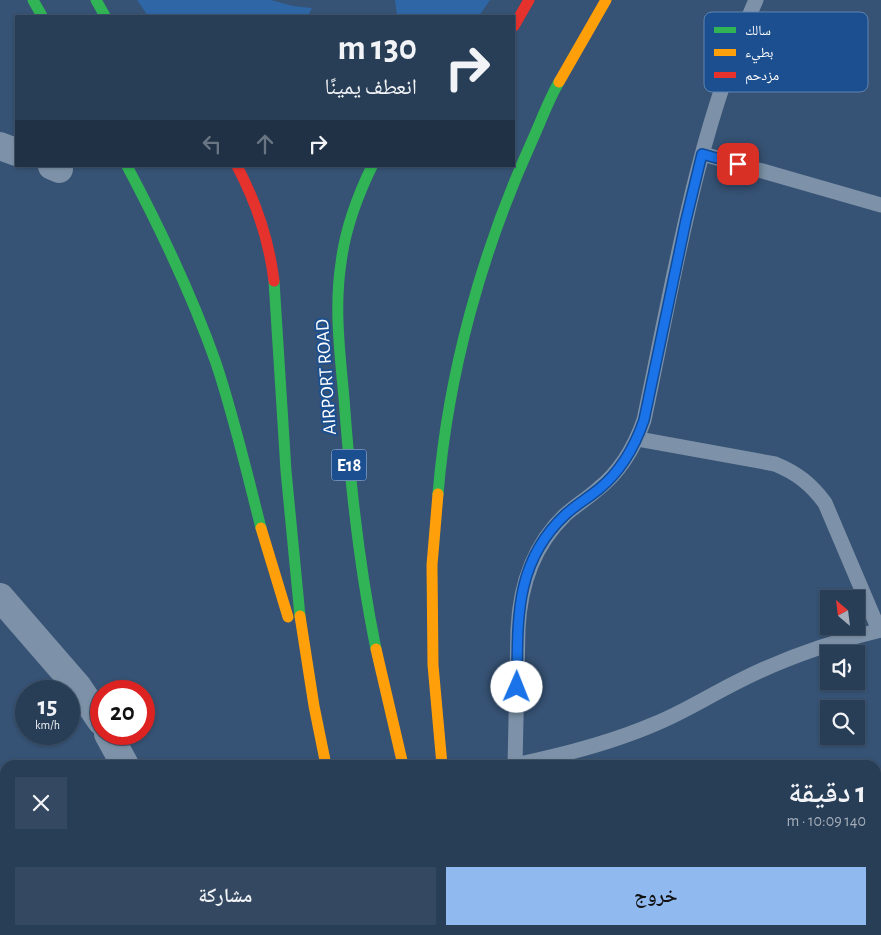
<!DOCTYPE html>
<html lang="ar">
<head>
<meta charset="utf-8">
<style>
	:root { --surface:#283e57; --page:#344961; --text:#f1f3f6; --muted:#a5aeba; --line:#44576d; --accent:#90b9f0 }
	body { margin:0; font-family:"Alegreya Sans","Noto Naskh Arabic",sans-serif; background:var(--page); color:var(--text); direction:rtl; height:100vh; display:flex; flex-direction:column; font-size:19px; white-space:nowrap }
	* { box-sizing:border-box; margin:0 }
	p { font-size:16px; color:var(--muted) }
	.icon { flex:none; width:28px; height:28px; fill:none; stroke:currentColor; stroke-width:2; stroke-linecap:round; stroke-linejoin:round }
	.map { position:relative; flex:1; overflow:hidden; direction:ltr }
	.side { position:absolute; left:0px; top:760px; width:881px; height:175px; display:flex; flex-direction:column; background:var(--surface); border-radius:15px 15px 0 0; box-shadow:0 1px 4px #0004,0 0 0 1px var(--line); direction:rtl }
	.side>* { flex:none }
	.hud { position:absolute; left:15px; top:15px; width:500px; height:152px; border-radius:0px; box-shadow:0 1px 4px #0004,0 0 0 1px var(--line); direction:rtl; background:#283e57; color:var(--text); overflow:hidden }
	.needle { width:32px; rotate:332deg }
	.controls { position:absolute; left:820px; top:590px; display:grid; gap:10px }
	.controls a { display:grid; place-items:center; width:45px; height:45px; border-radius:0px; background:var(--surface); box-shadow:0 1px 4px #0004,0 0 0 1px var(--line); font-size:25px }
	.speed { position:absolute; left:15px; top:680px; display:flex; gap:10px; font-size:25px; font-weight:700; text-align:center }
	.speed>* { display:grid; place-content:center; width:65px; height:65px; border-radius:50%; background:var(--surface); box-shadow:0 1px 4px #0004,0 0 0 1px var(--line); line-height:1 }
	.speed small { font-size:12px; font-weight:400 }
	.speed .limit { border:8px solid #d22; background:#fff; color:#111 }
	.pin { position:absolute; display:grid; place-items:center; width:42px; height:42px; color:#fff; margin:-21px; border-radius:10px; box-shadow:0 2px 8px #0006 }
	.me { position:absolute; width:55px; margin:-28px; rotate:1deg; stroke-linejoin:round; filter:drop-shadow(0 0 4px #0008) }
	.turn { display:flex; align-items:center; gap:18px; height:105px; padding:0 15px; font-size:22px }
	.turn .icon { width:65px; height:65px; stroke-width:2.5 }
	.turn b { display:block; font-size:35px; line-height:42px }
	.lanes { display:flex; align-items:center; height:48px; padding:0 15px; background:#0003; justify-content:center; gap:25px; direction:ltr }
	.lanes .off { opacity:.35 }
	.round { display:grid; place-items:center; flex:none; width:52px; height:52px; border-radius:0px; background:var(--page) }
	.summary { display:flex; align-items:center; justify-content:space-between; height:85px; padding:0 15px }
	h1 { font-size:30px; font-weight:600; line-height:38px }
	.primary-button { display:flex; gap:10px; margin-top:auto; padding:10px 15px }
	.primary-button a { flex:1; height:58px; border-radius:0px; background:var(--accent); color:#111; font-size:20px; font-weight:600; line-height:58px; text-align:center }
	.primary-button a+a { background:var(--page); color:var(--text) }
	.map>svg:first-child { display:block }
	.green { fill:#2f66a5 }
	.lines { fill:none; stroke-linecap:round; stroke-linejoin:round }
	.lane { stroke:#7d92a8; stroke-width:15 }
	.street { stroke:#7d92a8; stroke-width:28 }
	.fast { stroke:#30b455; stroke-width:11 }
	.slow { stroke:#ff9f0a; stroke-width:11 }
	.jam { stroke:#e5322d; stroke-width:11 }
	.route-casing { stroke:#114b97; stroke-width:12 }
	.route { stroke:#1a73e8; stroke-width:9 }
	.labels { text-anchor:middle; stroke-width:4; stroke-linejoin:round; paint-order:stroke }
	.shield { fill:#1b4f8f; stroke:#bbcadd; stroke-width:1 }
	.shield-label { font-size:18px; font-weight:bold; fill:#fff }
	.street-label { font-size:19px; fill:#fff; stroke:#1b4f8f }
	.key { fill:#1b4f8f; stroke:#5f84b1; stroke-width:1 }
	.key-label { font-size:14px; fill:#fff }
</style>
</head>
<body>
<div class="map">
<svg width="881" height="935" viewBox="0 0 881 935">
	<rect width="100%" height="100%" fill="#365274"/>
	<g class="green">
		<polygon points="137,0 271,0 293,6 312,8 308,16 148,16"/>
		<polygon points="395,0 490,0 479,16 397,16"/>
	</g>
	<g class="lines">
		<g class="lane">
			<path d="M756,0c-60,133 -82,279 -112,420 -9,26 -23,51 -46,69 -10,9 -23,17 -33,26 -32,31 -45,70 -47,114l-3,136c49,-10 96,-22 142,-42 27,-11 52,-27 78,-40 46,-24 96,-41 146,-53"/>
			<polyline points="703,154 881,205"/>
			<path d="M638,439l137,25c22,9 36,20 50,39l54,127"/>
			<polyline points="295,930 296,935"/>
		</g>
		<g class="street">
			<polyline points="0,146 16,152"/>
			<polyline points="52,166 59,169"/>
			<polyline points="0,597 78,687 101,721"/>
			<polyline points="108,734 125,765"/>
			<polyline points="162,930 163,935"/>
		</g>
		<g class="fast">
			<polyline points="33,0 42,16"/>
			<polyline points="96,0 105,16"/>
			<path d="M127,166c34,64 65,129 89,197 18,54 31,110 45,165"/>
			<path d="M372,166c-15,31 -27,63 -31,97 -7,45 -1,91 3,135 6,85 15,168 32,251"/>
			<polyline points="274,281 286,471 300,616"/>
			<path d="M438,494c10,-121 44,-243 94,-353 9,-20 16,-40 27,-59"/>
			<polyline points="454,930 456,935"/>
		</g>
		<g class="slow">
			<polyline points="559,82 606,0"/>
			<polyline points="438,494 432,565 433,665 442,765"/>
			<polyline points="261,528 288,617"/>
			<polyline points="300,616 314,706 326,765"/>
			<polyline points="376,649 403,765"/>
			<polyline points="369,930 370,935"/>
		</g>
		<g class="jam">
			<polyline points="514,26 529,0"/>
			<path d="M237,166c19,36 32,74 37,115"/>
		</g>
	</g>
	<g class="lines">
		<g class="route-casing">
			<path id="route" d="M517,687c1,-65 -4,-124 49,-173 10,-9 22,-16 33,-25 22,-18 36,-43 45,-69l42,-200 16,-66 36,10"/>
		</g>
		<use href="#route" class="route"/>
	</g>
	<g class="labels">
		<rect class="shield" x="331.5" y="449.5" width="35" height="31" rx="4"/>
		<g class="shield-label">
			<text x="349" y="471">E18</text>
		</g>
		<g class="street-label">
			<text transform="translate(325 377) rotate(-94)" y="7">AIRPORT ROAD</text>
		</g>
	</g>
	<rect x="704" y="12" width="164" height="80" rx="8" class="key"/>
	<rect x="714" y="27" width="22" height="6" fill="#30b455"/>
	<rect x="714" y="49" width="22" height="7" fill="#ff9f0a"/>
	<rect x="714" y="72" width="22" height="6" fill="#e5322d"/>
	<g class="key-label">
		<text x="745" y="35">سالك</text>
		<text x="745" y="57">بطيء</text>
		<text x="745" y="80">مزدحم</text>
	</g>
</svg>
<div class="controls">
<a><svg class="needle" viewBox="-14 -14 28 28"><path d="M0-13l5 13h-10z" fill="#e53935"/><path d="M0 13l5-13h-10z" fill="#a5aeba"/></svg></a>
<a><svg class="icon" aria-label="sound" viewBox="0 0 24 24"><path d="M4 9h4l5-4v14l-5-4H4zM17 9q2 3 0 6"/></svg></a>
<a><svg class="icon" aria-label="search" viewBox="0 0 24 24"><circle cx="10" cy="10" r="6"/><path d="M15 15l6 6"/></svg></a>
</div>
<div class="speed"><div>15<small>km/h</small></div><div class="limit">20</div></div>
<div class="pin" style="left:738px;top:164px;background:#d93025"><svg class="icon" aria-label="arrive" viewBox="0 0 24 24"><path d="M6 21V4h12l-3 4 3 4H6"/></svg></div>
<svg class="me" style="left:517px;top:687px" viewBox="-20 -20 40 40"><circle r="19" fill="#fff"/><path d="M0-13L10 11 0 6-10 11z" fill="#1a73e8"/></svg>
<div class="hud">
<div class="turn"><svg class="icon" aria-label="right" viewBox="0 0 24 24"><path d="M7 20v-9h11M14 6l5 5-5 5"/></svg><div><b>130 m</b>انعطف يمينًا</div></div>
<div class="lanes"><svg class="icon off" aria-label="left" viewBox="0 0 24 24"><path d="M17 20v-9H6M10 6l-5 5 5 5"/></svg><svg class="icon off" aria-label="ahead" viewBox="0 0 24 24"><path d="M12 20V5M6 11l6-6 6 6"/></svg><svg class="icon" aria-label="right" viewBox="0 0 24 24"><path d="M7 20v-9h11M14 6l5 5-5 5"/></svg></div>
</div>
<section class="side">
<div class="summary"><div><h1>1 دقيقة</h1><p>140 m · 10:09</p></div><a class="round"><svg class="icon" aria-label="close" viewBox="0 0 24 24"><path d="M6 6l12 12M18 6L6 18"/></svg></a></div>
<div class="primary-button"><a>خروج</a><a>مشاركة</a></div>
</section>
</div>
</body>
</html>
